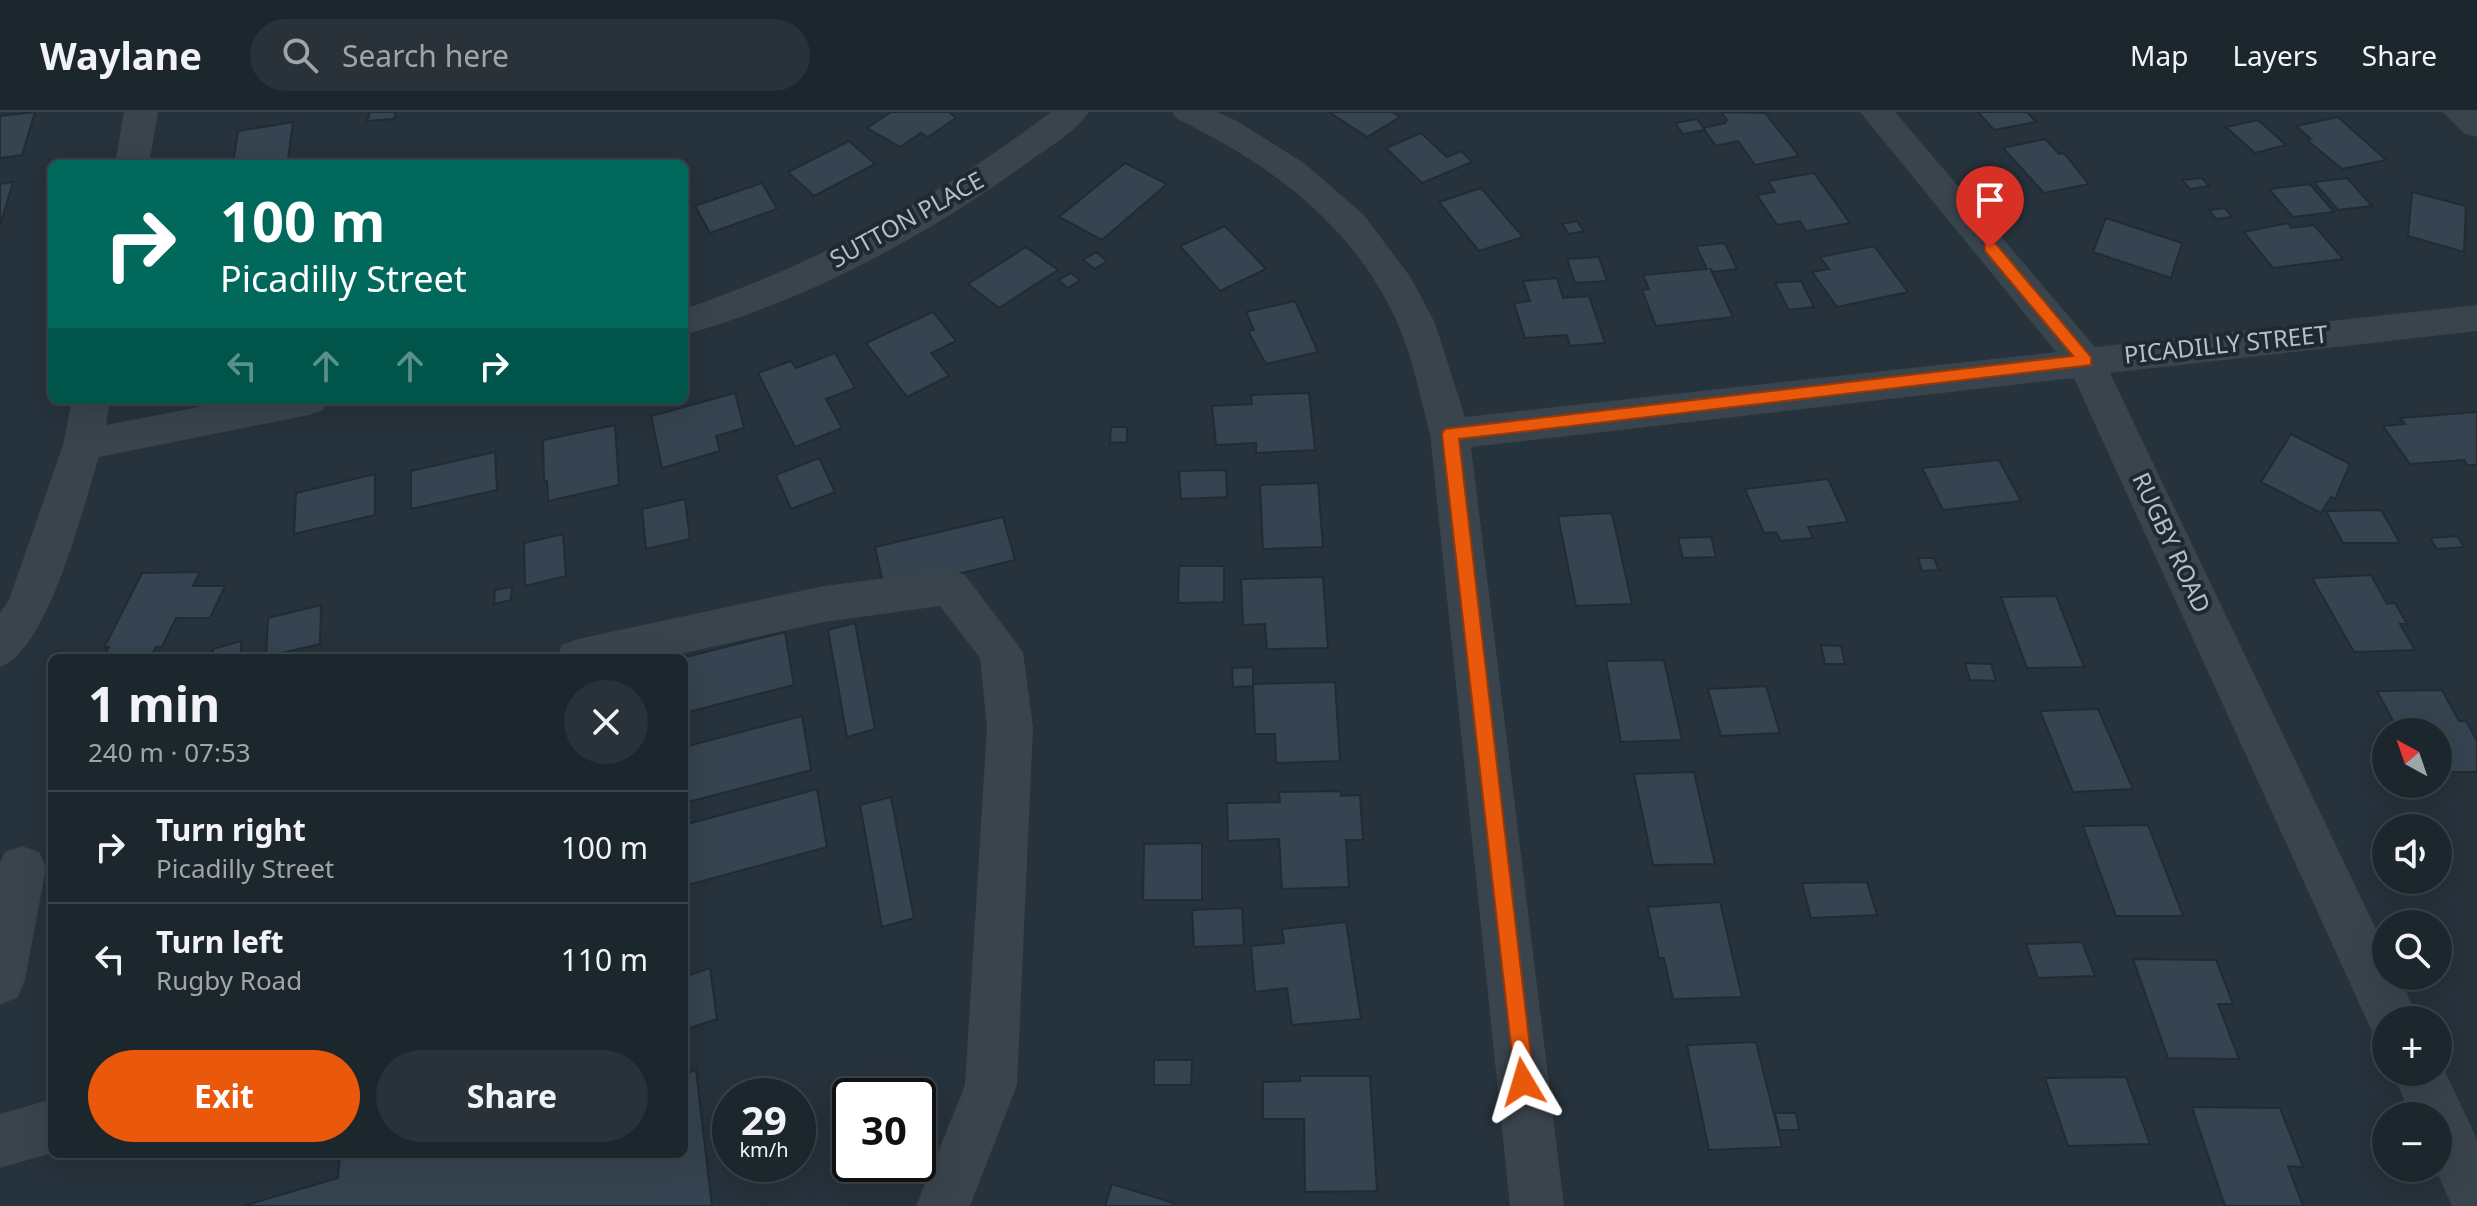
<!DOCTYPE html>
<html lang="en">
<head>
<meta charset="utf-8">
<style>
	:root { --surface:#1c262d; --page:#293239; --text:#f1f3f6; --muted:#a0a5aa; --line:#3a4349; --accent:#ea580c }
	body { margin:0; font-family:"Noto Sans",sans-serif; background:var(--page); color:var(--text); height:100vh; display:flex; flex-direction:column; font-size:30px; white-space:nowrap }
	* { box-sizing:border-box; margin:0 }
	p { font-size:26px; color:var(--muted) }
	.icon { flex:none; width:44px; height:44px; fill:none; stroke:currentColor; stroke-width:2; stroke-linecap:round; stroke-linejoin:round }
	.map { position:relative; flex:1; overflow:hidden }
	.drawer { position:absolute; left:48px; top:542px; width:640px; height:504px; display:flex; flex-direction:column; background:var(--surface); border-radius:12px; box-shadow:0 8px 32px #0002,0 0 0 2px var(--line) }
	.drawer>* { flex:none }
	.top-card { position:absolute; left:48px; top:48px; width:640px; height:244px; border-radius:12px; box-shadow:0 8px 32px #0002,0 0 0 2px var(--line); background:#00695c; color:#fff; overflow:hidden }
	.needle { width:52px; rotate:320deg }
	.fabs { position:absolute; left:2372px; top:606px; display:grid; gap:16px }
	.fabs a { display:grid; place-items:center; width:80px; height:80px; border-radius:50%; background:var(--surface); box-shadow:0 8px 32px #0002,0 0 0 2px var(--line); font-size:40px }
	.speed { position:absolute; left:712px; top:966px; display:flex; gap:16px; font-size:40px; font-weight:700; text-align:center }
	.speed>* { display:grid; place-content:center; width:104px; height:104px; border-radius:50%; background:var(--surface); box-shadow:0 8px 32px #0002,0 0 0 2px var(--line); line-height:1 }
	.speed small { font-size:20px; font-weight:400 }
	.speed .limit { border:4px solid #111; border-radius:12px; background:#fff; color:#111 }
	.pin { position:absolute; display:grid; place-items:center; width:68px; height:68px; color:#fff; margin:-82px -34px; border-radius:50% 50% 50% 0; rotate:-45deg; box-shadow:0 0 8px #0007 }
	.pin .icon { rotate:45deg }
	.me { position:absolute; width:88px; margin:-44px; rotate:353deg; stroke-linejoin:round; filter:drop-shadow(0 0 6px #0008) }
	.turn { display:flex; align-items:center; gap:28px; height:168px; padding:0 40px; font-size:36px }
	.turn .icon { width:104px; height:104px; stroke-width:2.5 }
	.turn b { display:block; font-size:56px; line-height:68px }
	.lanes { display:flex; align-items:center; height:76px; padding:0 40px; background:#0003; justify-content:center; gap:40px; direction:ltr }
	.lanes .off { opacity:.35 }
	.round { display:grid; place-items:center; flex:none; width:84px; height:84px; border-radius:42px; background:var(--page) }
	.headline { display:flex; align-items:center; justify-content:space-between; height:136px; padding:0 40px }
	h1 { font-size:48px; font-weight:700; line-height:60px }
	.action { display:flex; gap:16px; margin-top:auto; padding:16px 40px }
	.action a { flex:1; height:92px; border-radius:48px; background:var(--accent); color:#fff; font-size:32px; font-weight:700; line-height:92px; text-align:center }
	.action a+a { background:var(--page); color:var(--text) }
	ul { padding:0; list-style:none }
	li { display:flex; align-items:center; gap:24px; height:112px; padding:0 40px; border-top:2px solid var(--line) }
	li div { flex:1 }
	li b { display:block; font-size:30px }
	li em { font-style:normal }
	header { display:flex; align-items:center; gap:48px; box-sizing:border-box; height:112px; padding:0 40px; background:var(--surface); border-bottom:2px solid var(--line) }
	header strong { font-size:38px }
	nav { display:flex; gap:44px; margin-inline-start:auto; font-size:28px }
	.search { width:560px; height:72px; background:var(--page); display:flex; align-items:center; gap:20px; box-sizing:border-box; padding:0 28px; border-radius:44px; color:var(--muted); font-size:30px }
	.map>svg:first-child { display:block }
	.building { fill:#354450; stroke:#212b34; stroke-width:2 }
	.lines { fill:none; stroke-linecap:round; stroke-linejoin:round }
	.minor { fill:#3a444d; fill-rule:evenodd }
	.route { fill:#ea580c; stroke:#983908; stroke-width:2 }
	.labels { text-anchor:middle; stroke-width:8; stroke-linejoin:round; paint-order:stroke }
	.street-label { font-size:24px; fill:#b6bfc8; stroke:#1f2932 }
</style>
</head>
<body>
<header>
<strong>Waylane</strong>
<div class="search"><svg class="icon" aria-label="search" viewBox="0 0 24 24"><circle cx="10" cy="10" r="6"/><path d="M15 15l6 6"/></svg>Search here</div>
<nav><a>Map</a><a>Layers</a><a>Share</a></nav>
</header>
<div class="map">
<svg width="2477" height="1094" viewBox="0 0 2477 1094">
	<rect width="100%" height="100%" fill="#26323c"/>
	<g class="building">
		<polygon points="35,0 22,43 0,46 0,4"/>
		<polygon points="370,0 396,0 394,7 367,9"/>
		<polygon points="891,0 949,0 956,6 928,25 921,21 900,35 867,16"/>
		<polygon points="1329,0 1393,0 1400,5 1367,25"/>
		<polygon points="1721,0 1765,1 1799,44 1755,53 1738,29 1716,34 1703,16 1725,11 1727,8"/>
		<polygon points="1978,0 2027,0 2036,10 1994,18"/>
		<polygon points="2338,5 2386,48 2342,57 2307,28 2311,27 2296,14"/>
		<polygon points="1697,7 1705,18 1683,22 1675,11"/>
		<polygon points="2258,8 2286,33 2255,41 2226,15"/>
		<polygon points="293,10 288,48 272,52 233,52 238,19"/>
		<polygon points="1421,21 1447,45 1461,39 1472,50 1422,71 1386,36"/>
		<polygon points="2045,27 2059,42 2064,41 2089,72 2044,81 2003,36"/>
		<polygon points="849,29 875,52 814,84 788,60"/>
		<polygon points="1125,51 1167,72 1102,128 1059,105"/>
		<polygon points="1814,61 1850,111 1806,119 1800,109 1777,113 1757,83 1775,80 1768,69"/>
		<polygon points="2202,66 2209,74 2190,77 2182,68"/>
		<polygon points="2347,66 2372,94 2338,98 2314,70"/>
		<polygon points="13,70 0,114 0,72"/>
		<polygon points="762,71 777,97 710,121 695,94"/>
		<polygon points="2310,72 2334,100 2293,105 2269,77"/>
		<polygon points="1481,76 1523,125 1479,139 1439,90"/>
		<polygon points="2412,80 2466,94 2464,140 2408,124"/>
		<polygon points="2225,96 2232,105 2216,107 2209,98"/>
		<polygon points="2106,106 2182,131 2171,166 2093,140"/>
		<polygon points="1577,109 1584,119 1569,122 1562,112"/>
		<polygon points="2288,111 2291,116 2314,113 2343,147 2273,156 2244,120"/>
		<polygon points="1225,114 1266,157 1220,179 1180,134"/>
		<polygon points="1725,131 1737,157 1713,160 1710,156 1733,205 1656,214 1642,178 1649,177 1643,163 1707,157 1696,134"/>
		<polygon points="1874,134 1908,180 1837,195 1812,160 1829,157 1820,145"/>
		<polygon points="1026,135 1058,158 999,196 968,172"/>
		<polygon points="1096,140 1107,149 1095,157 1083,148"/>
		<polygon points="1599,145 1607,169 1575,171 1567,147"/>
		<polygon points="1071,161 1080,168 1068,176 1058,168"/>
		<polygon points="1557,166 1563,186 1589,184 1605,231 1570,234 1567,223 1525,226 1514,191 1530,189 1523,169"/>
		<polygon points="1801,169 1814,195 1789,198 1775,171"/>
		<polygon points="1295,189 1318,240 1266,252 1248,219 1254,218 1246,200"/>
		<polygon points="933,200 956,229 931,241 949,264 907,285 866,231"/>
		<polygon points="835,241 855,276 826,287 842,316 795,335 758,261 791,249 796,256"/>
		<polygon points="735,281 744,316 716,324 720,339 662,356 651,304"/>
		<polygon points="1309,281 1315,338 1256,341 1256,331 1216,333 1212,294 1252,292 1251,283"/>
		<polygon points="2477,300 2477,353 2467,353 2464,348 2410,352 2383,314 2405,312 2400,306"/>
		<polygon points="615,313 619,373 548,389 547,369 544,370 543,328"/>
		<polygon points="1111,315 1127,315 1127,330 1110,331"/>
		<polygon points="2291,322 2350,352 2335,387 2331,385 2321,401 2261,370"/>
		<polygon points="495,340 497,378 411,397 411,359"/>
		<polygon points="819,346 835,380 791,397 776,363"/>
		<polygon points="1999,348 2021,389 1943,398 1922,356"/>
		<polygon points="1226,358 1227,385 1181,387 1179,359"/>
		<polygon points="375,362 375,403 294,422 296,381"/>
		<polygon points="1828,367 1848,410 1808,415 1813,426 1781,429 1776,420 1764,421 1745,377"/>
		<polygon points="1318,371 1323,435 1263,437 1260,373"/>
		<polygon points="685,387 690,427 646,437 642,397"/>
		<polygon points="2381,398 2400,431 2343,431 2326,399"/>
		<polygon points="1612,401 1632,492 1576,494 1558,404"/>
		<polygon points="1003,405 1015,448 885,480 875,435"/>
		<polygon points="563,422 566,464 525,474 524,431"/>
		<polygon points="2457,424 2464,435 2437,437 2430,426"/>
		<polygon points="1711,425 1716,445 1683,446 1678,426"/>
		<polygon points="1918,446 1934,446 1939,458 1922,459"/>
		<polygon points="1179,454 1224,454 1224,490 1178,491"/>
		<polygon points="200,460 193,474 225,474 210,506 176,506 162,535 156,535 150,546 103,546 109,535 104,536 142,461"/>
		<polygon points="2371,463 2387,492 2395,491 2407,512 2400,512 2415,538 2354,540 2312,466"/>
		<polygon points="1323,465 1328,536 1267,537 1265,512 1243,513 1241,467"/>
		<polygon points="512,475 511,488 494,492 495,478"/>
		<polygon points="2056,484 2084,555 2027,556 2001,485"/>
		<polygon points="321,493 320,532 266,545 268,506"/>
		<polygon points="855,511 875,617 847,625 828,518"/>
		<polygon points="785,520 794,573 684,601 682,546"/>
		<polygon points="241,529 241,546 212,546 213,537"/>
		<polygon points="1821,533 1841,534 1845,552 1825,552"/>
		<polygon points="1664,548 1682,628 1621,630 1606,549"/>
		<polygon points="1965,551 1991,552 1996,569 1970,568"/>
		<polygon points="1253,555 1253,574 1233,575 1232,556"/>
		<polygon points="1335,570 1340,649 1276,651 1275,622 1255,622 1253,572"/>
		<polygon points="1766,574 1780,621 1721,624 1708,577"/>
		<polygon points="2442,578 2459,609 2466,609 2477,629 2477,660 2438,660 2438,620 2399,620 2377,579"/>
		<polygon points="2098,597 2133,677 2073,680 2040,599"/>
		<polygon points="802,604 811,658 684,691 684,635"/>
		<polygon points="1694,660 1715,752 1653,753 1634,662"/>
		<polygon points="817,677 827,735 684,774 684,713"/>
		<polygon points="1341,679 1341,684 1360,683 1363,728 1346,728 1349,775 1282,777 1279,727 1228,729 1227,691 1280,690 1279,680"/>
		<polygon points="891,685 914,806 882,815 860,693"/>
		<polygon points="2148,713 2183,804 2116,804 2083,714"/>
		<polygon points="1202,731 1202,788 1143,788 1144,732"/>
		<polygon points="1867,770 1877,803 1811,806 1802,771"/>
		<polygon points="1720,790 1742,885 1673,887 1664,846 1659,846 1648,795"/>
		<polygon points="1242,796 1244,833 1194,835 1192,798"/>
		<polygon points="1346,810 1361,907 1292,913 1287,876 1255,880 1251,834 1284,831 1282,817"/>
		<polygon points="2082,830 2095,864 2038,866 2026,832"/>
		<polygon points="2133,847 2216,848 2233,892 2218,892 2239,947 2168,946"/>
		<polygon points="710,856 717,907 684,918 684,865"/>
		<polygon points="1756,930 1782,1035 1709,1038 1687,933"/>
		<polygon points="1154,948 1192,948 1191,973 1154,973"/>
		<polygon points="696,958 712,1094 243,1094 338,1066 340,1042 684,1042 684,962"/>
		<polygon points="1300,964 1370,964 1377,1079 1305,1080 1304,1007 1263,1007 1263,970 1300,969"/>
		<polygon points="2126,965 2150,1032 2068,1034 2045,966"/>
		<polygon points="2192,995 2280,996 2303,1055 2288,1054 2303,1094 2225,1094"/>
		<polygon points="1775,1001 1796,1001 1799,1018 1779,1018"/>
		<polygon points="1112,1072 1174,1091 1173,1094 1105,1094"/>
	</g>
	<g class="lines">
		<g class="minor">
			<polygon points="124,0 158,0 149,52 115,52"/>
			<path d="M1051,0h38c-14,21 -42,36 -62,51 -103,75 -220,137 -343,172v-26c133,-45 255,-112 367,-197z"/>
			<path d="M1172,0h45l20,9 67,42 60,52 47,63 24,45 30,94 591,-65 -196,-240h35l200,235 382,-42v26l-367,42 276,577v26h13l20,44h-33v22l-11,-4 -301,-660 -603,69 93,759h-54l-80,-772c-10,-37 -17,-76 -33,-112 -43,-96 -126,-158 -220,-203z"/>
			<polygon points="2443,0 2477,0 2477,25 2465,22"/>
			<path d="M72,288h38l-4,25 129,-25h93l-5,10 -14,5 -210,42c-16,49 -50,193 -99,210v-54l9,-13 54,-155z"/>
			<polygon points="950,458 965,463 1023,540 1033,615 1017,973 970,1094 916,1094 965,973 987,615 980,546 940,494 824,510 662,546 556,546 562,533 578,527 824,474"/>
			<polygon points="22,734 39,740 46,756 25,868 18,885 0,893 0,751 5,740"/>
			<polygon points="2438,945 2477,1027 2477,1094 2452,1094 2435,1056 2438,1056 2438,1004 2411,1004 2392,960 2438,960"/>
			<polygon points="52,987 52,1041 0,1056 0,1002"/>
		</g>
	</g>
	<polygon class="route" points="1990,131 1996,132 2091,245 2091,253 1459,327 1534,970 1531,978 1523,981 1516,978 1442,322 1445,317 2073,244 1985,139 1985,132"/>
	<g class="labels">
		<g class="street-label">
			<text transform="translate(907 108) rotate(-29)" y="8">SUTTON PLACE</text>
			<text transform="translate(2226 233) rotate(-6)" y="8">PICADILLY STREET</text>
			<text transform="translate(2171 431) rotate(65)" y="8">RUGBY ROAD</text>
		</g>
	</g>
</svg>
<div class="fabs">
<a><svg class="needle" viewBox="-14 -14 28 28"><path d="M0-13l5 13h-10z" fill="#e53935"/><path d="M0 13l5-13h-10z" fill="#a0a5aa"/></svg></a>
<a><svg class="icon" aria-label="sound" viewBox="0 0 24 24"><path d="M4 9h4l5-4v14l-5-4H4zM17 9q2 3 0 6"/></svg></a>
<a><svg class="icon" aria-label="search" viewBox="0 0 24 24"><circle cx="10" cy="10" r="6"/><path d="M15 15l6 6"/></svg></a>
<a>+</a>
<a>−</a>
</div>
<div class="speed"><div>29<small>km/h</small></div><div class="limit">30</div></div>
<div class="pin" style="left:1990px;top:136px;background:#d93025"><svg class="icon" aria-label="arrive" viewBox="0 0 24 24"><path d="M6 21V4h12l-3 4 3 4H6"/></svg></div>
<svg class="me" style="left:1523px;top:970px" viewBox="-20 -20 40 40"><path d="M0-17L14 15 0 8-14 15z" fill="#ea580c" stroke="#fff" stroke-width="4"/></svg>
<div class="top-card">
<div class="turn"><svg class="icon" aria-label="right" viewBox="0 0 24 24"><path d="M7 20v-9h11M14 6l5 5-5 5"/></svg><div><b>100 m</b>Picadilly Street</div></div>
<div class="lanes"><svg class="icon off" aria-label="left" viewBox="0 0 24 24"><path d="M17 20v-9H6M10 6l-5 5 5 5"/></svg><svg class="icon off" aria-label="ahead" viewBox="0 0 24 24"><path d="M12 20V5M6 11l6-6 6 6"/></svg><svg class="icon off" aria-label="ahead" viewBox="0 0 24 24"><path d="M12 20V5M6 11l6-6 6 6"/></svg><svg class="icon" aria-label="right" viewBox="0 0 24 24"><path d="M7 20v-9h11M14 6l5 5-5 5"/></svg></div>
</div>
<section class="drawer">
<div class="headline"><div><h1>1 min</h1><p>240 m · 07:53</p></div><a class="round"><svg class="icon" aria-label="close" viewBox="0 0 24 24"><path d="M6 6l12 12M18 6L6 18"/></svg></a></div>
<ul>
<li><svg class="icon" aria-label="right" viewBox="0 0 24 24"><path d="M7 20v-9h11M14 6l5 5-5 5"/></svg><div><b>Turn right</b><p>Picadilly Street</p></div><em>100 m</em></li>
<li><svg class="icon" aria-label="left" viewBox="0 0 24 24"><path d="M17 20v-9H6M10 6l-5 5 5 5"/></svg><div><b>Turn left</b><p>Rugby Road</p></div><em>110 m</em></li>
</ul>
<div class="action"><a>Exit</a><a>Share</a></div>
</section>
</div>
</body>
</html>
